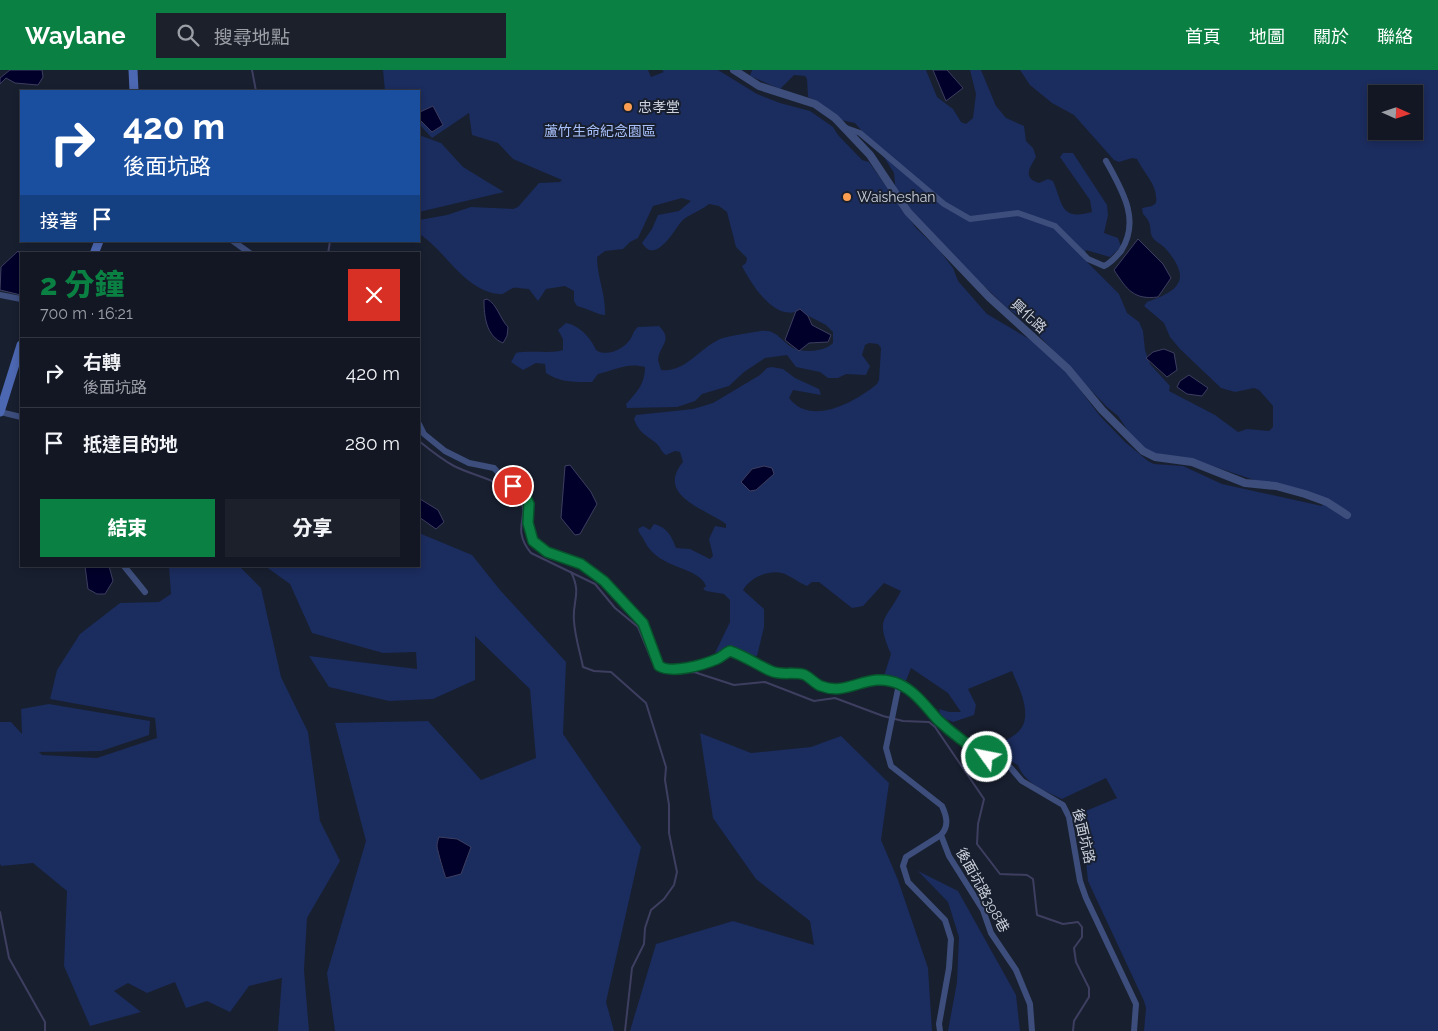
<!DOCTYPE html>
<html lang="zh-TW">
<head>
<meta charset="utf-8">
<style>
	:root { --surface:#121723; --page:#1b202b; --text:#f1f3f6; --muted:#9c9fa6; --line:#313641; --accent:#0b8043 }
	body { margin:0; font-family:Raleway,"Noto Sans TC",sans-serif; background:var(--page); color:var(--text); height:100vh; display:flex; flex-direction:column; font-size:19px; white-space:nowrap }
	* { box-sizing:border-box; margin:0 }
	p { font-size:16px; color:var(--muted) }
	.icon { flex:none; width:28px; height:28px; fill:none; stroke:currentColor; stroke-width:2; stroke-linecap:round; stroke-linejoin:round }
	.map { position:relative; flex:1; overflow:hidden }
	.drawer { position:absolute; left:20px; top:182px; width:400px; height:315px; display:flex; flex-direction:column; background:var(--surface); border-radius:0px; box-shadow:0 2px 8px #0003,0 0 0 1px var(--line) }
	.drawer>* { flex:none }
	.guide { position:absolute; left:20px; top:20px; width:400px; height:152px; border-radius:0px; box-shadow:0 2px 8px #0003,0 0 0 1px var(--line); background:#1a4fa0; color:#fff; overflow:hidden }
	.needle { width:32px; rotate:93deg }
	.tools { position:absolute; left:1368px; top:15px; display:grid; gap:10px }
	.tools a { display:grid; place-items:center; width:55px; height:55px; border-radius:0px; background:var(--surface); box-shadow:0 2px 8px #0003,0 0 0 1px var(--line); font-size:25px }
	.pin { position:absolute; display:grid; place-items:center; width:42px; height:42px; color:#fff; margin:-21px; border:2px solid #fff; border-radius:50%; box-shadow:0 1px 5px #0007 }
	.me { position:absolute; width:55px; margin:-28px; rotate:303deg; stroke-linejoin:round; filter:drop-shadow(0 0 4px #0008) }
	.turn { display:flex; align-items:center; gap:18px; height:105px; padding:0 20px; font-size:22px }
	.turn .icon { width:65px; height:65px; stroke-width:2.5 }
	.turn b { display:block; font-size:35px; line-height:42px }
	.then { display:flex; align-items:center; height:48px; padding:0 20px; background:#0003; gap:10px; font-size:19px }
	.round { display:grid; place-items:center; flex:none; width:52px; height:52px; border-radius:0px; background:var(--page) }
	.headline { display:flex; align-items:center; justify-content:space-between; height:85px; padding:0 20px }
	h1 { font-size:30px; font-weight:800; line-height:38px; color:var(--accent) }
	.action { display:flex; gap:10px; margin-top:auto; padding:10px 20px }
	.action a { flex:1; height:58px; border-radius:0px; background:var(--accent); color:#fff; font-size:20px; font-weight:800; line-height:58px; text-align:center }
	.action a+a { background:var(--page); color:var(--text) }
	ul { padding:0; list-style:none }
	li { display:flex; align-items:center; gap:15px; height:70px; padding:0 20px; border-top:1px solid var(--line) }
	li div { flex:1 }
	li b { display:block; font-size:19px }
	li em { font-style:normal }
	header { display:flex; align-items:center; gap:30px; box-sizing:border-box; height:70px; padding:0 25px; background:var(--accent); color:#fff }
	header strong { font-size:24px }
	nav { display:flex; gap:28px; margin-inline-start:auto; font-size:18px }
	.search { width:350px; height:45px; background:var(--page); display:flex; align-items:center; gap:12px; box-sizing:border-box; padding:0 18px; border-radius:0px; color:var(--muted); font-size:19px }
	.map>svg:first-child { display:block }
	.green { fill:#1b2c5e; fill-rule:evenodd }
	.water { fill:#01002a; stroke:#3e3f60 }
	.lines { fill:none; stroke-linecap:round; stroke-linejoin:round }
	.stream { stroke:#3e3f60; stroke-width:2 }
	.minor { stroke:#3d4e7d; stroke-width:6 }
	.tertiary { stroke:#3d4e7d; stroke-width:8 }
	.secondary { stroke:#4d68b2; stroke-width:9 }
	.route-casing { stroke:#07532c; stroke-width:12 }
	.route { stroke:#0b8043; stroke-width:9 }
	.poi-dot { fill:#fc9e52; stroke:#181f2f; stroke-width:2 }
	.labels { text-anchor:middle; stroke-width:4; stroke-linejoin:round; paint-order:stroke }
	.poi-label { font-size:14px; fill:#cdd2dd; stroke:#181f2f; text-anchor:start }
	.park-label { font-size:14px; fill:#a8c0fb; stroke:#181f2f }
	.street-label { font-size:14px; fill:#cdd2dd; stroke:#181f2f }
</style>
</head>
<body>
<header>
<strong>Waylane</strong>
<div class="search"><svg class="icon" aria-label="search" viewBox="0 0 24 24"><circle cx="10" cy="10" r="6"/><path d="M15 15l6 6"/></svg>搜尋地點</div>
<nav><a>首頁</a><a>地圖</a><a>關於</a><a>聯絡</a></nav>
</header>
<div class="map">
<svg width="1438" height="961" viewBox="0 0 1438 961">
	<rect width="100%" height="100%" fill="#181f2f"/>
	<g class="green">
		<path d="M383,0h265l3,7 13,-5 -2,-2h56l39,24 23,9 30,8 23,16 5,8 24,25 7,2 47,66 23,22 14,18 5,13 29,33 49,29 33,32 31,41 25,26 23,19 6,3 29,2 39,18 100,22 3,-8 -68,-17 -62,-21 -44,-7 -18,-15 -15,-22 -11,-9 -81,-85 -21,-16 -39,-37 -70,-75 -2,-21 -10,-16 -29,-34 -14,-3 -24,-19 -9,-4 -1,-18 -2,-3 -11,-1 -14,14 -30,-13 2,-6h174l11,27 16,12 8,13 5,2 7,-6 3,-24 -6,-24h11l15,36 10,12 18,8 2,15 7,7 3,9c-6,10 -14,21 3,26l9,-4 5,2c10,23 7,40 39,31l-2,-12 -30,-43 3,-4h10l34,52 1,10 -4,18 14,5 3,9 -11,10 -24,-7 -2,9 35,35 8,19 12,9 4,9 2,19 5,14 20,22 -1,5 46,24 23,17 9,-3 22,2 4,-4v-21l-14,-16 -5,-2 -19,4 -14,-4 -41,-39 -10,-12 -6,-14 -20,-17 3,-4c35,-12 44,-24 18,-54 -4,-4 -10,-7 -12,-10 -5,-8 1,-13 -10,-24l-1,-6 10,-2 4,-3c2,-18 -11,-28 -19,-44l-5,-1 -13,4 -5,-2 -40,-45 -22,-12 -22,-18 -10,-15h418v961h-132l4,-16 -4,16h-162l2,-23 -2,-7 -56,-120 -4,-40 -8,-26 41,-17 -11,-20 -44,21c-18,-9 -37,-15 -44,-34l-22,-11c8,-17 9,-11 21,-21 18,-15 2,-45 -5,-62l-44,18 8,16 -2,10 -21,7 -12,-5 -2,-8 10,3h12l-13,-19 -37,-25 -6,15 -21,-7 7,-22c-16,-37 -6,-32 10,-63l-17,-8 -21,23 -11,2 -33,-26h-7l-5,4c-8,-3 -15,-9 -22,-12 -15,-6 -35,4 -42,16l21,19v18l-7,29 -11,-1 -16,-8 -15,6 15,-31v-22l-6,-6 -18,-3 -3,-2 3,-3c-7,-20 -47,-16 -61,-44 -2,-5 -6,-8 -7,-13l5,-3 7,4 4,-6c13,3 18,13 22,24l14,1 20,10 3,-3 -4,-17 6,-13 11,2v-4c-20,-15 -71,-28 -43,-62l-3,-10 -5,-1 -9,4c-5,-3 -6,-9 -10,-12 -10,-8 -18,-11 -22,-24l2,-4 57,-6 20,-6 47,-28 7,-7 5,-1 11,2 12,9 24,11 2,6 -28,-5 -4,8c22,29 66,4 88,-14l2,-4 2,-32 -3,-4 -9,-1 -4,2 -3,10 8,11 -4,9 -20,-1 -8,4h-10l-8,-6 -24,-5 -9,-12 -22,3 -21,14 -15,14 -27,8 -7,7 -18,6 -50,1 -1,-4c11,-12 19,-20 19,-37 -18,-5 -30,3 -47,7l-6,8c-16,0 -31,1 -46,-9l-1,-9 -9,-1 -13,7 -12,-8 5,-9c12,-3 38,1 47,-3v-11l-5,-9 8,-7c13,2 25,15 30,27 10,7 26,0 33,-9 4,-5 4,-10 9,-14l21,-1c15,15 0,19 -1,34l3,10c23,3 37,-20 57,-30 8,-4 31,-7 42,-9 18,-3 22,13 36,18 10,4 30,2 37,-6v-11l-7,-7 -27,-14c-25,10 -47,-26 -57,-45l4,-3 1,-5 -11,-11 -9,-35 -8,-6 -10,-2c-7,6 -23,12 -27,17 -7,7 -26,45 -40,22l10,-14 6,-14 21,-4 12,-10 -9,-3 -29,8 -15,32 -8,4 -7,7 -18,2 -8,6c0,20 9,38 8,58 -6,0 -19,-7 -28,-9l-3,-5v-10l-9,-5 -19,3 -8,12 -9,-12c-5,0 -11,-2 -16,-1 -5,2 -9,7 -14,6 -34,-3 -53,-42 -78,-59l-2,-15 28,-5 24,-8 42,2 5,-2 21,-24 21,-1 2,-2 -49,-21 -15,-16 -26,-8 -3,-22 -37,25 -13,-14v-33h-34zM1376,24h38v37h-38z"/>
		<polygon points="419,65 441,73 463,97 504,122 419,142"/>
		<polygon points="419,463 472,485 500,520 566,592 563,664 641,777 606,932 614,961 335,961 327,903 366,771 335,653 428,651 481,710 536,688 530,619 475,566 475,610 433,629 389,631 329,617 309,586 417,599 416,582 383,583 312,563 290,514 265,496 419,496"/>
		<polygon points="169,496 239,496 261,518 281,607 308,662 320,751 340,791 307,848 304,900 309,961 278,961 282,908 249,916 230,942 207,931 186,938 175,912 147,923 128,913 114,921 141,942 90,956 64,896 67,821 33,793 1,796 0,793 0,652 11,652 22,664 21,639 49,634 150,651 149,665 101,681 39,682 42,685 97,688 157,668 155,648 50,629 57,600 80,564 120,533 159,532 171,524"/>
		<polygon points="700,663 751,683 811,677 841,666 889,713 881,770 898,810 928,898 932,961 630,961 656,874 733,851 814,875 810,851 756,809 713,748"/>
		<polygon points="918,801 958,821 1016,925 1020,961 948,961 957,912 959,867 948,832"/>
	</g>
	<g class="water">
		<polygon points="10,0 42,0 43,7 38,15 15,13 6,8 0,14 0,8"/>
		<polygon points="933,0 947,0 963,18 946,31"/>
		<polygon points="433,36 443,55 432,62 419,49 420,42"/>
		<path d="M1138,169l25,25 8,14 -13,19c-24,3 -31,-7 -44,-27z"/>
		<polygon points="18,181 21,185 21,225 0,220 1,197"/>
		<path d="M487,229c10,5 13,20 21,28l-1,9 -4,7c-17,-7 -19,-27 -19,-43z"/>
		<polygon points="800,239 808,246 812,255 831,265 828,272 809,273 799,281 785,270 796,241"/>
		<polygon points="1164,279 1174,283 1177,300 1167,307 1146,288 1153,282"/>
		<polygon points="1189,305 1208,318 1202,326 1187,324 1177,317 1180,311"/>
		<polygon points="570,395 591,422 597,434 580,464 575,465 561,448 565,396"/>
		<polygon points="764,396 772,398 774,404 756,420 750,421 741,412 752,399"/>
		<polygon points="420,429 438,440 444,452 436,459 419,447"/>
		<polygon points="85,496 109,496 113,511 105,524 97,524 88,519"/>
		<path d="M439,767l18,2 14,8 -10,27 -15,4c-1,-1 -9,-29 -9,-32 0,-3 1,-6 2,-9z"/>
	</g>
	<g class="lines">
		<g class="stream">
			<polyline points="252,0 256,21"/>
			<polyline points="328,184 330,171"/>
			<path d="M419,371c11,9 22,18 35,25 21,11 52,14 67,37 8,13 -10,26 10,50l64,31 20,24 23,19 17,41 10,5 29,-1 40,13 31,-3 49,19 21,-3 48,18 20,5 26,1 6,5 49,72 -6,25 -1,20 23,30 27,1 6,4 4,36 26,9 15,-2 4,5v10l-8,11 2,14 13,26v9l-15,24 -1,10"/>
			<path d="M571,502c11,22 1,29 3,49 1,16 6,31 9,46l11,4 17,1 35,31 20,64 -1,13 4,25v28l8,39 -3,13 -10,14 -13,11 -6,18 -1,16 -12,24 -7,63"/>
			<polyline points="0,842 9,888 45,952 45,961"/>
		</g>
		<g class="minor">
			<path d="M843,57l17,6 84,71 26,15 48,-6 37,13 33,33 16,7c7,-3 12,-9 17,-15 20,-31 1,-61 -15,-90"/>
			<polyline points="233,171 251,184"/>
			<polyline points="0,225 21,229"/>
			<polyline points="0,342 21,347"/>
			<path d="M419,354l5,10 21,17 24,12 25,5 11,12 18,11 6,13 -1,19 5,18 14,10 34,13 23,17 39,42 16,43c14,7 44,-1 58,-7 5,-2 8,-6 13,-8l15,5 27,16 33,3 17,11 27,2 28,-10 22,6 7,5 21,16 9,12 23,21 28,19 22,9 13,15 41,24 6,12 11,64 6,17 50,106 -2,27"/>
			<polyline points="124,496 145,522"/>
			<path d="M899,614l-13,64 5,18 51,40c5,11 7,20 -1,29l8,21 34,54 8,23 25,37 14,34 2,27"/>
			<polyline points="940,961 939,954 949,898 951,869 945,850 908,812 903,796 906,787 941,765"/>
		</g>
		<polyline class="tertiary" points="734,0 759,16 815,34 835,48 870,85 908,142 989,227 1068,299 1102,340 1143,381 1155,387 1192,392 1245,413 1276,416 1305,424 1327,432 1347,445"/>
		<g class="secondary">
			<polyline points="133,0 134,21"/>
			<polyline points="94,184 99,171"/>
			<polyline points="0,342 21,275"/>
		</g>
	</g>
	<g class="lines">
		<g class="route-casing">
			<path id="route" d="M513,416l10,5 6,13 -1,19 5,18 14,11 34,12 23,17 39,42 16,43c13,8 44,-1 58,-7 5,-2 8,-6 13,-8 15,5 27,14 41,20 11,5 24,0 34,4 6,3 10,9 16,11 28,11 47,-16 78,-2 16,7 28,24 39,36 15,14 31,26 49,37"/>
		</g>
		<use href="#route" class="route"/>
	</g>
	<g class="poi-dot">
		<circle cx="628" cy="37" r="5"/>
		<circle cx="847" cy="127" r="5"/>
	</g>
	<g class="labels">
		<g class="poi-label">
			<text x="638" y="42">忠孝堂</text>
			<text x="857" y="132">Waisheshan</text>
		</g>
		<g class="park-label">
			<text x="600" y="66">蘆竹生命紀念園區</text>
		</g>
		<g class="street-label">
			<text transform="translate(1029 246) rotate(42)" y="5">興化路</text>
			<text transform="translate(1084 766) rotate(77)" y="5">後面坑路</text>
			<text transform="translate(983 820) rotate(61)" y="5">後面坑路398巷</text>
		</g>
	</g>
</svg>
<div class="tools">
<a><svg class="needle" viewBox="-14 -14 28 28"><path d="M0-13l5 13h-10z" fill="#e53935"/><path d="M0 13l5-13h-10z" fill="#9c9fa6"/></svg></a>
</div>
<div class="pin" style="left:513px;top:416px;background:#d93025"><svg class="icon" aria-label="arrive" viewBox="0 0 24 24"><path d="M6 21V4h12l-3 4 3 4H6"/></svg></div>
<svg class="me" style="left:987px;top:687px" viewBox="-20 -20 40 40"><circle r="17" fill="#0b8043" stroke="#fff" stroke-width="3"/><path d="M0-11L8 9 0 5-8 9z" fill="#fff"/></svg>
<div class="guide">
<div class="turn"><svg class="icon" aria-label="right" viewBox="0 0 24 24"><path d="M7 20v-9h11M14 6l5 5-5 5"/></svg><div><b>420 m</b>後面坑路</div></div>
<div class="then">接著<svg class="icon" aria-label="arrive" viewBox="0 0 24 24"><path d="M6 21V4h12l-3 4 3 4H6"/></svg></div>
</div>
<section class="drawer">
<div class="headline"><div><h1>2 分鐘</h1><p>700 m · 16:21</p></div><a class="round" style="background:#d93025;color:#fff"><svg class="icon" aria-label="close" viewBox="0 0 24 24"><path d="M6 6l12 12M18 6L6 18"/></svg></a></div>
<ul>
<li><svg class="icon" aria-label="right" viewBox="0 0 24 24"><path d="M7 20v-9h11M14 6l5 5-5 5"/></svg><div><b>右轉</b><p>後面坑路</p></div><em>420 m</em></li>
<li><svg class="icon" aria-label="arrive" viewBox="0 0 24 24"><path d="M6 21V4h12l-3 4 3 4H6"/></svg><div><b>抵達目的地</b></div><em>280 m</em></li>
</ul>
<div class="action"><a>結束</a><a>分享</a></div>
</section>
</div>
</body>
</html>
